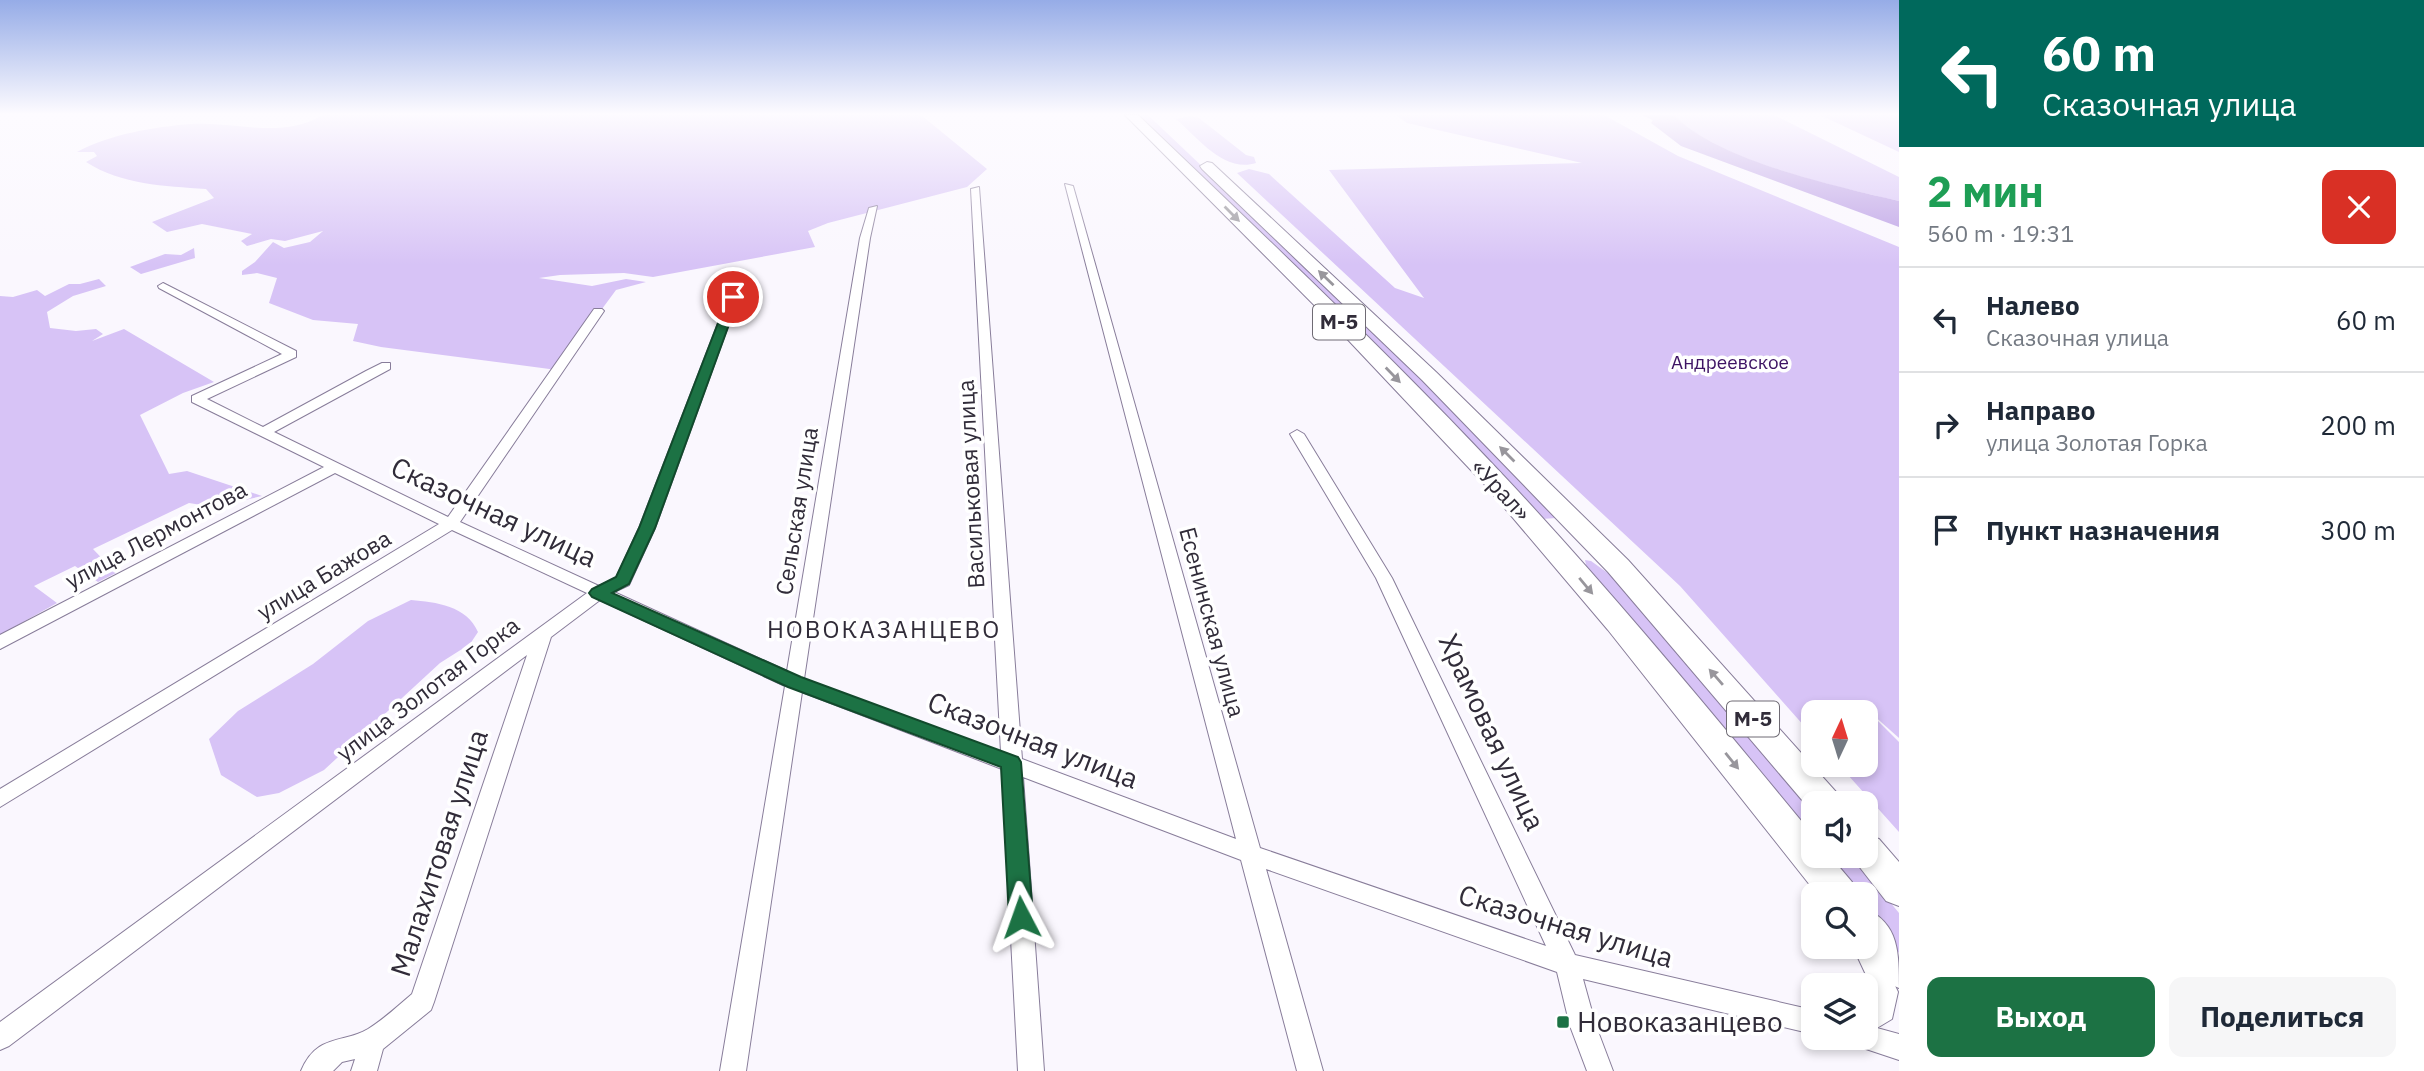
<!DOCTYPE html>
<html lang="ru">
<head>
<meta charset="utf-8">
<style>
	:root { --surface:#fff; --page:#f6f6f7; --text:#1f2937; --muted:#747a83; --line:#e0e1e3; --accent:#1c7244 }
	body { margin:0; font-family:"IBM Plex Sans",sans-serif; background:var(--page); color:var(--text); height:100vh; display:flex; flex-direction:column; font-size:26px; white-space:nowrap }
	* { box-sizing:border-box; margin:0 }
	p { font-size:23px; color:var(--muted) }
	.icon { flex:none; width:38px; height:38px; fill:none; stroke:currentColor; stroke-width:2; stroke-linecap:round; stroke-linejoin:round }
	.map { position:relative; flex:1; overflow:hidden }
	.side { display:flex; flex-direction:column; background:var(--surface); width:525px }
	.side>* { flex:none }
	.banner { background:#00695c; color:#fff; overflow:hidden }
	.needle { width:46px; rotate:4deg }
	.controls { position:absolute; left:1801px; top:700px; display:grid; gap:14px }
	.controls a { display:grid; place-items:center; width:77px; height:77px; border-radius:14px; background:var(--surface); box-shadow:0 4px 10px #0003; font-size:35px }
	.pin { position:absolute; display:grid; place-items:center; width:60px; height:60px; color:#fff; margin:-30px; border:4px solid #fff; border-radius:50%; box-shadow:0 2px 7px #0007 }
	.me { position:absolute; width:77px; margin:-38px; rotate:356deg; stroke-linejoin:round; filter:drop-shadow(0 0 5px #0008) }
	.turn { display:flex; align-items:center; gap:24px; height:147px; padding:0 28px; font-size:32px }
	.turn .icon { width:91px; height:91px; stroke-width:2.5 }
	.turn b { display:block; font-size:49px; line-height:60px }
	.round { display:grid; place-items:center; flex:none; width:74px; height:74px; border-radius:14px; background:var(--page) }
	.headline { display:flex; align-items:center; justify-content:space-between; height:119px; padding:0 28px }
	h1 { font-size:42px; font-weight:700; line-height:52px; color:#1e9e55 }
	.button { display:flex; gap:14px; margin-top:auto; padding:14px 28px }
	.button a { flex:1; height:80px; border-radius:14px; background:var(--accent); color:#fff; font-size:28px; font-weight:700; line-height:80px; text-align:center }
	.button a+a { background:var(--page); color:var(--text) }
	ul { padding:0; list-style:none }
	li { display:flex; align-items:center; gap:21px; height:105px; padding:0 28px; border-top:2px solid var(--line) }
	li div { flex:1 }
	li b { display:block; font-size:26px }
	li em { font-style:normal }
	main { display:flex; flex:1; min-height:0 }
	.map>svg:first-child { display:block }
	.green { fill:#d7c3f6 }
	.water { fill:#bca0e5 }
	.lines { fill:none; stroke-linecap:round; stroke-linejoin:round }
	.street-casing { stroke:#887d9a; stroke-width:2 }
	.primary-casing { stroke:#887d9a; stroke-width:2 }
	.street { fill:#fff; fill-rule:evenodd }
	.primary { fill:#fff; fill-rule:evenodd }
	.oneway { fill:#98969c }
	.route { fill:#1c7244; stroke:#124a2c; stroke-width:2 }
	.poi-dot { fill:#1c7244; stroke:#fff; stroke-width:2.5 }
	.labels { text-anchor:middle; stroke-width:7; stroke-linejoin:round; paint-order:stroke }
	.far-park-label { font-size:19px; fill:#3e1464; stroke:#fff }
	.shield { fill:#fff; stroke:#6f6b74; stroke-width:2 }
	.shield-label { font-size:21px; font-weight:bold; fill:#312c39 }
	.street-label { font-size:23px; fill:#312c39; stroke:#fff }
	.neighbourhood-label { font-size:24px; letter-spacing:2px; fill:#312c39; stroke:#fff }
	.near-street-label { font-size:28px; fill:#312c39; stroke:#fff }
	.near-poi-label { font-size:28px; fill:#312c39; stroke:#fff; text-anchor:start }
</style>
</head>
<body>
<main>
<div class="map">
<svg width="1899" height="1071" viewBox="0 0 1899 1071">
	<rect width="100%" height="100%" fill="#faf7fe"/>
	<g class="green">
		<path d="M323,115h598l66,54 -20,18 -139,36 -20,8 7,16 -162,30 -29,-4 -64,2 -21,3 53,8 34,-7 20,3 -30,8 -59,80 -176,-23 -28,-6 5,-17 -45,-4 -44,-17 8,-25 -20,-5 -15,2v-4l13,-9 18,-20 11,6 26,-6 13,-11 -38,10 -14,-2 -24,7 -6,-5 11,-7 -50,-10 -35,8 -15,-10 62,-24 -8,-9c-42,-3 -84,-4 -120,-27l11,-6 -3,-4h-17c33,-18 77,-25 114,-28 46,-3 88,16 132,-9z"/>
		<polygon points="1136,115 1148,115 1305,264 1554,509 1556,518 1542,519 1347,320"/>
		<polygon points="1396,115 1604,115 1678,156 1899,247 1899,738 1863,706 1899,742 1899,832 1839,765 1866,765 1866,712 1813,712 1813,736 1680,586 1237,173 1249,169 1269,174 1395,288 1424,298 1329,170 1582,163 1407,123"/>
		<path d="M1674,115h100l125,62v24c-62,-14 -182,-40 -225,-86z"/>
		<polygon points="1820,115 1899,115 1899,152"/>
		<path d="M1190,116l9,2 47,37 8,2 2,6c-32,10 -58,-25 -80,-44z"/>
		<polygon points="194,248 195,258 141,274 130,267 165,254 181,255"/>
		<polygon points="99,279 106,286 73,296 47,312 50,328 76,331 96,329 103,334 92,341 124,329 214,382 183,393 140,415 169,474 187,471 262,496 214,507 189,503 93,549 116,573 98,582 75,566 34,586 57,603 0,635 0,296 13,297 37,290 45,296 69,284 80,284"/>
		<polygon points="1585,560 1591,561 1612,576 1813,809 1813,844 1587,569"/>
		<path d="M411,600c25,2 56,6 67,32l-8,12 -30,19 -116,107 -45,23 -22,4 -36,-22 -12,-36 29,-28 75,-47 55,-43z"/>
		<polygon points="1822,856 1852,856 1899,913 1899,953 1866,910 1866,894 1853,894"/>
	</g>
	<path class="water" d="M1641,115h33c44,46 162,71 225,86v26l-218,-81 -30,-23 2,-3z"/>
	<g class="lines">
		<g class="street-casing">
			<g id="street">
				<path d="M1065,184l8,2 187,662 286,98 -170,-368 -86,-144 7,-4 7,4 88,144 183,377 238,55v24l-230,-55 13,47 17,45h-26l-17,-45 -13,-54 -291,-103 57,202h-26l-56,-211 -218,-83 21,294h-26l-16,-302 -200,-77 -56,379h-26l65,-385 -185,-86 -49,37 -117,365 -3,8 -48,39 -6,22h-26l4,-12 -13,3 -9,9h-32c16,-38 42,-27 67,-42 16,-10 30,-23 44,-35l115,-339 -518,391 -9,4v-28l587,-429 -135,-63 -452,277v-18l439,-265 -104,-51 -335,176v-14l324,-168 -132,-65v-6l90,-42 -123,-66 -1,-2 5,-3 133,68v6l-89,42 56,28 103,-56 16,-8h8v6l-116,63 174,85 146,-208h8l2,2 -144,211 139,64 17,-8 23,-50 98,-254 9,-2 1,2 -92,254 -26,57 -15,7 173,79 73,-433 9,-30 8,-2 -7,32 -66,441 197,73 -30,-563 8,-2 43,572 214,80z"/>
				<polygon points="1866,936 1873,939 1898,992 1892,1019 1877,1028 1899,1034 1899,1060 1857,1046 1854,1038 1866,1038 1866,1006 1872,1003 1874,992 1853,947 1866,947"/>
			</g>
		</g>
		<g class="primary-casing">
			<g id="primary">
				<path d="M1125,115h13c123,118 248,235 365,360 108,115 209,238 310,360v21h17l22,26 6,12h-41l-209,-264 -123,-145 -151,-160z"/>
				<polygon points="1207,162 1212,163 1436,372 1628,560 1837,793 1842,803 1813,803 1813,813 1608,572 1422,380 1202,169 1200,166"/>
				<polygon points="1866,835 1879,839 1899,862 1899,906 1886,901 1851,856 1866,856"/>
				<path d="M1866,909c33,15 33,44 33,79l-14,-6 -27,-35h8z"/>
			</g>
		</g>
		<use href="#street" class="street"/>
		<use href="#primary" class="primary"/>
	</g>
	<defs><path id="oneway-solid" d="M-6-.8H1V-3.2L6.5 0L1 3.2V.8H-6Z" transform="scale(1.75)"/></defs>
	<g class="oneway">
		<use href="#oneway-solid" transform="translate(1232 214) rotate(45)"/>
		<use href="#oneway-solid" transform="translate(1326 278) rotate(-136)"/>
		<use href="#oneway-solid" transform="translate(1393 375) rotate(46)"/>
		<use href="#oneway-solid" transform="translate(1507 454) rotate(-135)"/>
		<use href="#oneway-solid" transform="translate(1586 586) rotate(50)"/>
		<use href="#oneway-solid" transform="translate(1716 677) rotate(-131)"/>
		<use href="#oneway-solid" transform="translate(1732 761) rotate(51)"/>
	</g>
	<linearGradient id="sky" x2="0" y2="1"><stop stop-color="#96ace7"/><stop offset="0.43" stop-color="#fdfbff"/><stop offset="1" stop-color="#fdfbff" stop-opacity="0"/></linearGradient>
	<rect width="1899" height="265" fill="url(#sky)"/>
	<polygon class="route" points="733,293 739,297 655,528 629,584 612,593 801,677 1018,757 1021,762 1033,917 1029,924 1021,927 1013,924 1009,917 1001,767 788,687 592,597 589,593 592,589 616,577 639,528 728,297"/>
	<rect class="poi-dot" x="1556" y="1015" width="14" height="14" rx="3.5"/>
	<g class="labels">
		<g class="far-park-label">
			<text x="1730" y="369">Андреевское</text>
		</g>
		<g class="shield">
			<rect x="1313" y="304.5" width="52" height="35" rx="5"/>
			<rect x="1727" y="701.5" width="52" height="35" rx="5"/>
		</g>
		<g class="shield-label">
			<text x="1339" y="329">М-5</text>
			<text x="1753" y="726">М-5</text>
		</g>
		<g class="street-label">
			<text transform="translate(971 484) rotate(-93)" y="8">Васильковая улица</text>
			<text transform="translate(1501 490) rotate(47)" y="8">«Урал»</text>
			<text transform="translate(797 511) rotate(-81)" y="8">Сельская улица</text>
			<text transform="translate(156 535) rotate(-28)" y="8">улица Лермонтова</text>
			<text transform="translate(324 575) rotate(-31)" y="8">улица Бажова</text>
			<text transform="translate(1212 622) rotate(75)" y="8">Есенинская улица</text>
			<text transform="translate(428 689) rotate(-37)" y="8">улица Золотая Горка</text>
		</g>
		<g class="neighbourhood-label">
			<text x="884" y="638">НОВОКАЗАНЦЕВО</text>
		</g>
		<g class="near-street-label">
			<text transform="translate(494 512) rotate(25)" y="10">Сказочная улица</text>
			<text transform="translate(1492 732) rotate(65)" y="10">Храмовая улица</text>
			<text transform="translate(1033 740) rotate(21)" y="10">Сказочная улица</text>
			<text transform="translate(439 853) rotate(-72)" y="10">Малахитовая улица</text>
			<text transform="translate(1566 926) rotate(17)" y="10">Сказочная улица</text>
		</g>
		<g class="near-poi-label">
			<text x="1577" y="1032">Новоказанцево</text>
		</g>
	</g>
</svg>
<div class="controls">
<a><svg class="needle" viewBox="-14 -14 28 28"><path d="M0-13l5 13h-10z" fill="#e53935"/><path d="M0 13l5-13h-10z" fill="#747a83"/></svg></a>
<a><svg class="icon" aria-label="sound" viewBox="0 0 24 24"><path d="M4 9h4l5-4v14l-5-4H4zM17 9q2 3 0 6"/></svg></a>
<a><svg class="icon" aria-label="search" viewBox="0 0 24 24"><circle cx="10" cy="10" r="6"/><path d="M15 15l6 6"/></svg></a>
<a><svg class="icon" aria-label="layers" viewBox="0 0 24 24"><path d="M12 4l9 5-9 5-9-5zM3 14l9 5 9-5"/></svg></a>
</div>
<div class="pin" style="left:733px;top:297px;background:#d93025"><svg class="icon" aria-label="arrive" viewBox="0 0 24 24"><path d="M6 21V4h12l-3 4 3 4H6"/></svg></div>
<svg class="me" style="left:1021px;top:917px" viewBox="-20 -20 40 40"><path d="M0-17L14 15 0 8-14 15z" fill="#1c7244" stroke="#fff" stroke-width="4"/></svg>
</div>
<section class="side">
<div class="banner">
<div class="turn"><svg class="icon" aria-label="left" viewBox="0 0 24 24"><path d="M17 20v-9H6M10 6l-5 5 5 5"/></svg><div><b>60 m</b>Сказочная улица</div></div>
</div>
<div class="headline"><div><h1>2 мин</h1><p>560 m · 19:31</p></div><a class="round" style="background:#d93025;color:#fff"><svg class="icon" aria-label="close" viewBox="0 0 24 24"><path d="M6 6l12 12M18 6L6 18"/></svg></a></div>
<ul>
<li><svg class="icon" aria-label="left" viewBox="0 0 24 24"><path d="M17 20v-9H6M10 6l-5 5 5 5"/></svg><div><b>Налево</b><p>Сказочная улица</p></div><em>60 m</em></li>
<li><svg class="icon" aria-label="right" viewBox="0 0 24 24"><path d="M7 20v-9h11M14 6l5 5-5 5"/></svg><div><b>Направо</b><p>улица Золотая Горка</p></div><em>200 m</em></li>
<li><svg class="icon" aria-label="arrive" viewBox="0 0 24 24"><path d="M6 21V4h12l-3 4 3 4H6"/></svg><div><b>Пункт назначения</b></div><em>300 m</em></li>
</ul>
<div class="button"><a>Выход</a><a>Поделиться</a></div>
</section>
</main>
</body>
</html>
